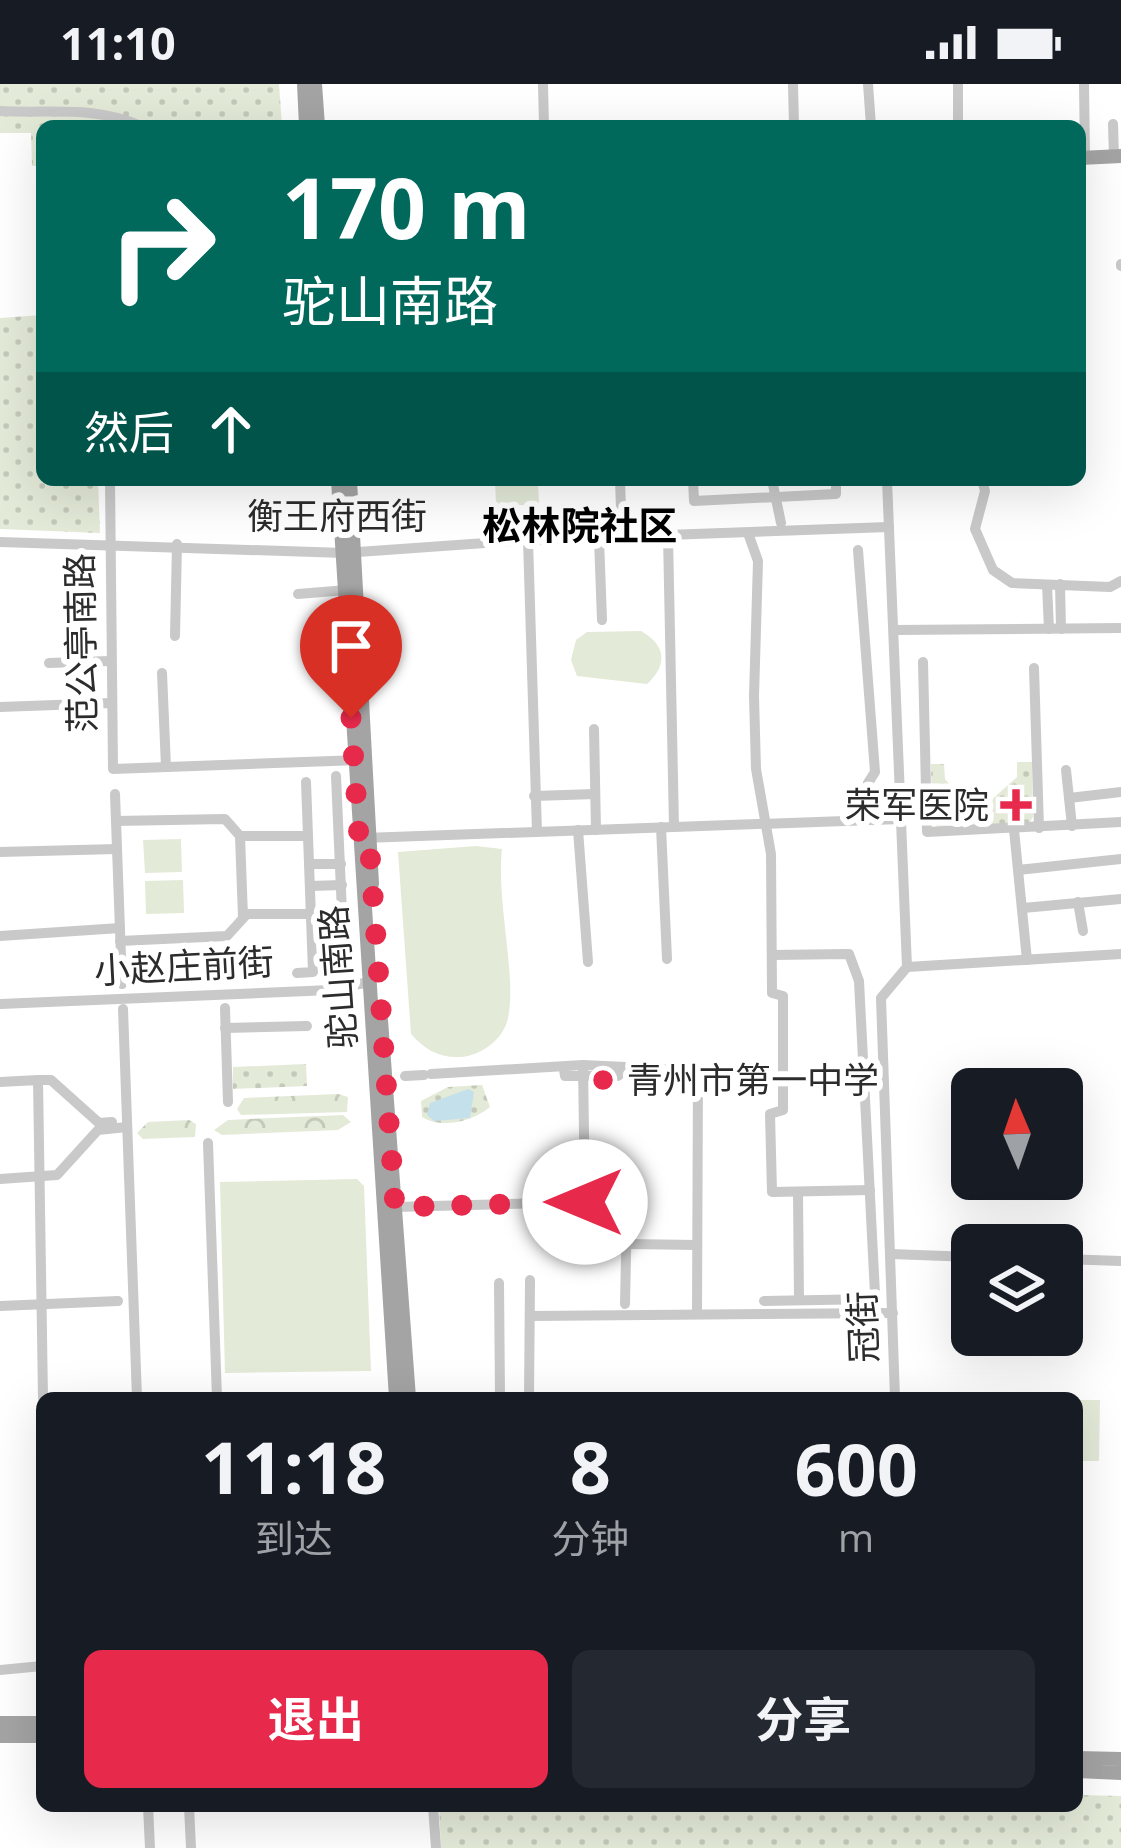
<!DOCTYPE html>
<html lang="zh">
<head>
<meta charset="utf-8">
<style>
	:root { --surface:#171b24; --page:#242831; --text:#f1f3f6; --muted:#9ea1a6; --accent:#e7294b }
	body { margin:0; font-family:"Open Sans","Noto Sans SC",sans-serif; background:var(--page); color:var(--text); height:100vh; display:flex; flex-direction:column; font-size:45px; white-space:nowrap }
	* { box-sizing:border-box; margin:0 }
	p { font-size:39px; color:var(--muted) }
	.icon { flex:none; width:66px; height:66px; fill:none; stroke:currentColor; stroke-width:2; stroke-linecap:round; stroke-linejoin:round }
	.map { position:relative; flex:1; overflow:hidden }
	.side { position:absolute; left:36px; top:1308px; width:1047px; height:420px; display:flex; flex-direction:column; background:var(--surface); border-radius:18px; box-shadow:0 12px 48px #0002 }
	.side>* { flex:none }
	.top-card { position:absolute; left:36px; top:36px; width:1050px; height:366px; border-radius:18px; box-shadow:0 12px 48px #0002; background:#00695c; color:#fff; overflow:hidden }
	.needle { width:78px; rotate:358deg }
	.controls { position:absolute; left:951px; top:984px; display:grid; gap:24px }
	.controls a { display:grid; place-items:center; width:132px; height:132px; border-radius:18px; background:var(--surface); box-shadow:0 12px 48px #0002; font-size:60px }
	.pin { position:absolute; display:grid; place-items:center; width:102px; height:102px; color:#fff; margin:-123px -51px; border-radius:50% 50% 50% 0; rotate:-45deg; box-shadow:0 0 12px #0007 }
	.pin .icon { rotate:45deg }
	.me { position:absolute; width:132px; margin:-66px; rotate:270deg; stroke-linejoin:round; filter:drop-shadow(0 0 9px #0008) }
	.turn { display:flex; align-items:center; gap:42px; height:252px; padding:0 48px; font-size:54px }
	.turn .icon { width:156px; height:156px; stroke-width:2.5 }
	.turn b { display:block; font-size:84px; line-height:102px }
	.then { display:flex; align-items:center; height:114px; padding:0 48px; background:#0003; gap:24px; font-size:45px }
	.eta { display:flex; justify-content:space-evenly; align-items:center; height:204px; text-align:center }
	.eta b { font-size:72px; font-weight:700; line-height:84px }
	.action { display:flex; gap:24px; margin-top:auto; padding:24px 48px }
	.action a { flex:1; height:138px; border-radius:18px; background:var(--accent); color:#fff; font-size:48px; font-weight:700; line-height:138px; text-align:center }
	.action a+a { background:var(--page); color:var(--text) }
	.status { display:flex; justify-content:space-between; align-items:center; height:84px; padding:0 60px; background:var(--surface); direction:ltr }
	.status svg { height:33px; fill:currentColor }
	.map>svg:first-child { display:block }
	.grass { fill:url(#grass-dots) }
	.forest { fill:url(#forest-crowns) }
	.pitch { fill:#e4ead8 }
	.water { fill:#c4e0eb }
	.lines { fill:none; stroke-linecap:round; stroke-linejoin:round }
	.minor { stroke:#c9c9c9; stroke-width:10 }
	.major { stroke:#a4a4a4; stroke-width:14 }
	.route { stroke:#e7294b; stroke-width:21; stroke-dasharray:0 37.8 }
	.poi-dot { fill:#e7294b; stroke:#fff; stroke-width:4.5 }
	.labels { text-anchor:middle; stroke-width:12; stroke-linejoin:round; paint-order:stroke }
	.street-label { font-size:36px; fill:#2c2c2c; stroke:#fff }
	.poi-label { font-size:36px; fill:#2c2c2c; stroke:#fff; text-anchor:end }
	.neighbourhood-label { font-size:39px; font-weight:bold; fill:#000; stroke:#fff }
</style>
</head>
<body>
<div class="status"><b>11:10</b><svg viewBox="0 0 49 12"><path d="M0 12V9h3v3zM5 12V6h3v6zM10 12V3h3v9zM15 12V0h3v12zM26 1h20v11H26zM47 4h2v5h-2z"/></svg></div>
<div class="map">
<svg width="1121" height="1764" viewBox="0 0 1121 1764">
	<defs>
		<pattern id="grass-dots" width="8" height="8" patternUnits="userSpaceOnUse" patternTransform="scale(3)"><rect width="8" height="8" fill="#e4ead8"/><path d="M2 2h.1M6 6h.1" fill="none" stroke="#c4c9ba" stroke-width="1.8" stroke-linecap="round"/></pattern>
		<pattern id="forest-crowns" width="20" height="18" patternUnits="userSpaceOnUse" patternTransform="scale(3)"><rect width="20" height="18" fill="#e4ead8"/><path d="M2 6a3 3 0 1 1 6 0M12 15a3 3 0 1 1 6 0" fill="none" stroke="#c4c9ba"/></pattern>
	</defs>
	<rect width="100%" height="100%" fill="#fff"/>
	<g class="grass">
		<polygon points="0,0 279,0 282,42 42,42 42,82 32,82 31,49 0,49"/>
		<polygon points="42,231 42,396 98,396 100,449 0,445 0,234"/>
		<polygon points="1017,678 1032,678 1033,733 1028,741 938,744 932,736 931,680 944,680 945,695 962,715 989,718 1017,693"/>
		<polygon points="306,980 307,1002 233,1005 233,983"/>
		<path d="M482,1001l8,22c-18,15 -49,22 -68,10l-1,-16 27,-14z"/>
		<polygon points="1077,1711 1121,1712 1121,1764 441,1764 439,1722 1077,1722"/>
	</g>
	<g class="forest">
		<polygon points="338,1010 348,1013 347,1028 241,1031 237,1025 244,1014"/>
		<polygon points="343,1031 351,1038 338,1046 222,1051 214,1046 228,1036"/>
		<polygon points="189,1036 196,1040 195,1053 143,1055 137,1049 148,1038"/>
	</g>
	<g class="pitch">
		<polygon points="495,396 538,396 539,421 496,421"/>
		<path d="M641,547c25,14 27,34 6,53l-70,-8 -6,-16 5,-20 11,-8z"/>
		<polygon points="181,755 182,788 145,789 143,756"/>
		<path d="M476,762l26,3c-6,53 15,127 6,169 -4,21 -27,38 -48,39 -21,1 -36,-8 -49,-23l-13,-182z"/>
		<polygon points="183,796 184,829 146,830 145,797"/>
		<polygon points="357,1095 364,1102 371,1287 225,1289 220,1098"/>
		<polygon points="1077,1316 1100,1316 1099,1377 1077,1377"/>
	</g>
	<polygon class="water" points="468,1005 474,1008 470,1034 434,1037 427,1031 430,1019"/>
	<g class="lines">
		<g class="minor">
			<polyline points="543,0 544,42"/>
			<polyline points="793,0 794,42"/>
			<polyline points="868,0 871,42"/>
			<polyline points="958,0 958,42"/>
			<polyline points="1084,0 1085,73"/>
			<path d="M0,27c52,3 90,-6 141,15"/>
			<polyline points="1113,40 1114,73"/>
			<polyline points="1121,180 1121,182"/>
			<polyline points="110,396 113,685 360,676"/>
			<polyline points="620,396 622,454"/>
			<polyline points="693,396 694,417 836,410 836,396"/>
			<polyline points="772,396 781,439"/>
			<polyline points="887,396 907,883 881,914 895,1314"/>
			<polyline points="982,396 985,407 975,445 993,486 1012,499 1110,503 1121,497"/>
			<polyline points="748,449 758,477 754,612 756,685 771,770 772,909 783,912 783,1026 770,1030 772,1108 870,1106"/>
			<polyline points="668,452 674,743"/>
			<polyline points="599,455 602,536"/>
			<polyline points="528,456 537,748"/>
			<polyline points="0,458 344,469 528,456 889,443"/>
			<polyline points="858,466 875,688 868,699 866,736"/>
			<polyline points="1060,500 1061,545"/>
			<polyline points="1047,501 1049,545"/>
			<polyline points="298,510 347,506"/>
			<polyline points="894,546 1121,544"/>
			<polyline points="175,552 177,460"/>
			<polyline points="923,578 927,748 1121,738"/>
			<polyline points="49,579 110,577"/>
			<polyline points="1034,584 1039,744"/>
			<polyline points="162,589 166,683"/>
			<polyline points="0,623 111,619"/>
			<polyline points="594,645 596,746"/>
			<polyline points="1066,686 1072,742"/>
			<polyline points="336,692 345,897"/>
			<polyline points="115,710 122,900"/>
			<polyline points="534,712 595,710"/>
			<polyline points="1069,714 1121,708"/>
			<polyline points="116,737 225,735 240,752 308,752"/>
			<polyline points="661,743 667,875"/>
			<polyline points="578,746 588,878"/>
			<polyline points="1014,746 1027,876"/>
			<polyline points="240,752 243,833"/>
			<polyline points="364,754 900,735"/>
			<polyline points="0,768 117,765"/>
			<polyline points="309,780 341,780"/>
			<polyline points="1018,786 1121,775"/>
			<polyline points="310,802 342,801"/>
			<polyline points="1078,818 1083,847"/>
			<polyline points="1023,824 1121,815"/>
			<polyline points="0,852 120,844"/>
			<polyline points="120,857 227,852 247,830 311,830"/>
			<polyline points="907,883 1121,870"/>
			<polyline points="297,889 313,888 306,698"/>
			<polyline points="0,920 331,906 369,898"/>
			<polyline points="225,924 228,1018"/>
			<polyline points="123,925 137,1314"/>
			<polyline points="225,944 307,942"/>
			<polyline points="583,981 585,1118"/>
			<polyline points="564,986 565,992 618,992 624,987"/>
			<polyline points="431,990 583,981 711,987"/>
			<polyline points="405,992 424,991"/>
			<polyline points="38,996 51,996 99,1039 112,1038"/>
			<polyline points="0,998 38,996 43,1314"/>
			<polyline points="208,1059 217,1314"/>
			<polyline points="0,1095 57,1091 98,1046 127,1043"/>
			<polyline points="798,1108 799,1216"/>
			<polyline points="395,1123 589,1118 589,1166"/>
			<polyline points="589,1124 627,1125 625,1220"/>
			<polyline points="627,1160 697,1161"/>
			<polyline points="891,1170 972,1173"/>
			<polyline points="1062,1175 1121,1177"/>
			<polyline points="499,1199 500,1314"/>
			<polyline points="764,1217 874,1215 875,1210 859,897 849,870 772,871"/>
			<polyline points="0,1222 118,1217"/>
			<polyline points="697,1230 698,987"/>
			<polyline points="530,1232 893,1229"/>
			<polyline points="529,1314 530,1196"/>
			<polyline points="0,1586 42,1582"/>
			<polyline points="148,1722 150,1764"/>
			<polyline points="189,1722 191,1764"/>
			<polyline points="433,1722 436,1764"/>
		</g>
		<g class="major">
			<polyline points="304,0 306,42"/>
			<polyline points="315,0 318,42"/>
			<polyline points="1080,74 1121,72"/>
			<polyline points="338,396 396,1314"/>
			<polyline points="350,396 372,800"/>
			<polyline points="381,936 409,1314"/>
			<polyline points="0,1639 42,1639"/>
			<polyline points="0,1652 42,1652"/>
			<polyline points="1077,1674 1121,1675"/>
			<polyline points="1077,1687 1121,1689"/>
		</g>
	</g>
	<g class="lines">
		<polyline class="route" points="351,634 359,754 369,754 395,1123 585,1118"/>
	</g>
	<g class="poi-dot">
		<path d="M1010 703h12v12h12v12h-12v12h-12v-12h-12v-12h12z"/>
		<circle cx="603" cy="996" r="12"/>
	</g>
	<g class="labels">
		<g class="street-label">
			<text x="337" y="445">衡王府西街</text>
			<text transform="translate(81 559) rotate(-91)" y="13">范公亭南路</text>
			<text transform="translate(184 882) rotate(-3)" y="13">小赵庄前街</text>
			<text transform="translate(338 893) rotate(-94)" y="13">驼山南路</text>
			<text transform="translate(863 1243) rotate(-92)" y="13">冠街</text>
		</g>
		<g class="poi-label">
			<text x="989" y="734">荣军医院</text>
			<text x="627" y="1009" text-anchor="start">青州市第一中学</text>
		</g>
		<g class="neighbourhood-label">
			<text x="580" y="456">松林院社区</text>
		</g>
	</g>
</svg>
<div class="controls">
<a><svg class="needle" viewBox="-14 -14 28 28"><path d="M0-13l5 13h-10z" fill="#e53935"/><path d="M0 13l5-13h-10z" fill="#9ea1a6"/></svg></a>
<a><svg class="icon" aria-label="layers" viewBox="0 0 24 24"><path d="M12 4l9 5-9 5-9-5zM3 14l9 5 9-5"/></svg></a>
</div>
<div class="pin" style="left:351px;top:634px;background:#d93025"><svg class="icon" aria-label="arrive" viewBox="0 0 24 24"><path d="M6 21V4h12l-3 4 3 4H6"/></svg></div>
<svg class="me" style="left:585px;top:1118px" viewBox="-20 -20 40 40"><circle r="19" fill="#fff"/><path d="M0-13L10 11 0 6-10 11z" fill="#e7294b"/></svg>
<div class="top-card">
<div class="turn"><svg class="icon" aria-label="right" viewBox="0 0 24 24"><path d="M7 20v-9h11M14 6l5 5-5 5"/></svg><div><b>170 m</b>驼山南路</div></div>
<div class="then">然后<svg class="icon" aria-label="ahead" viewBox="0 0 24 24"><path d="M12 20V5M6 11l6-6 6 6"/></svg></div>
</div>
<section class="side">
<div class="eta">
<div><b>11:18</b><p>到达</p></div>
<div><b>8</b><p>分钟</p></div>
<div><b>600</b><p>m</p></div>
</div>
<div class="action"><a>退出</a><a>分享</a></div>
</section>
</div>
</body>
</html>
